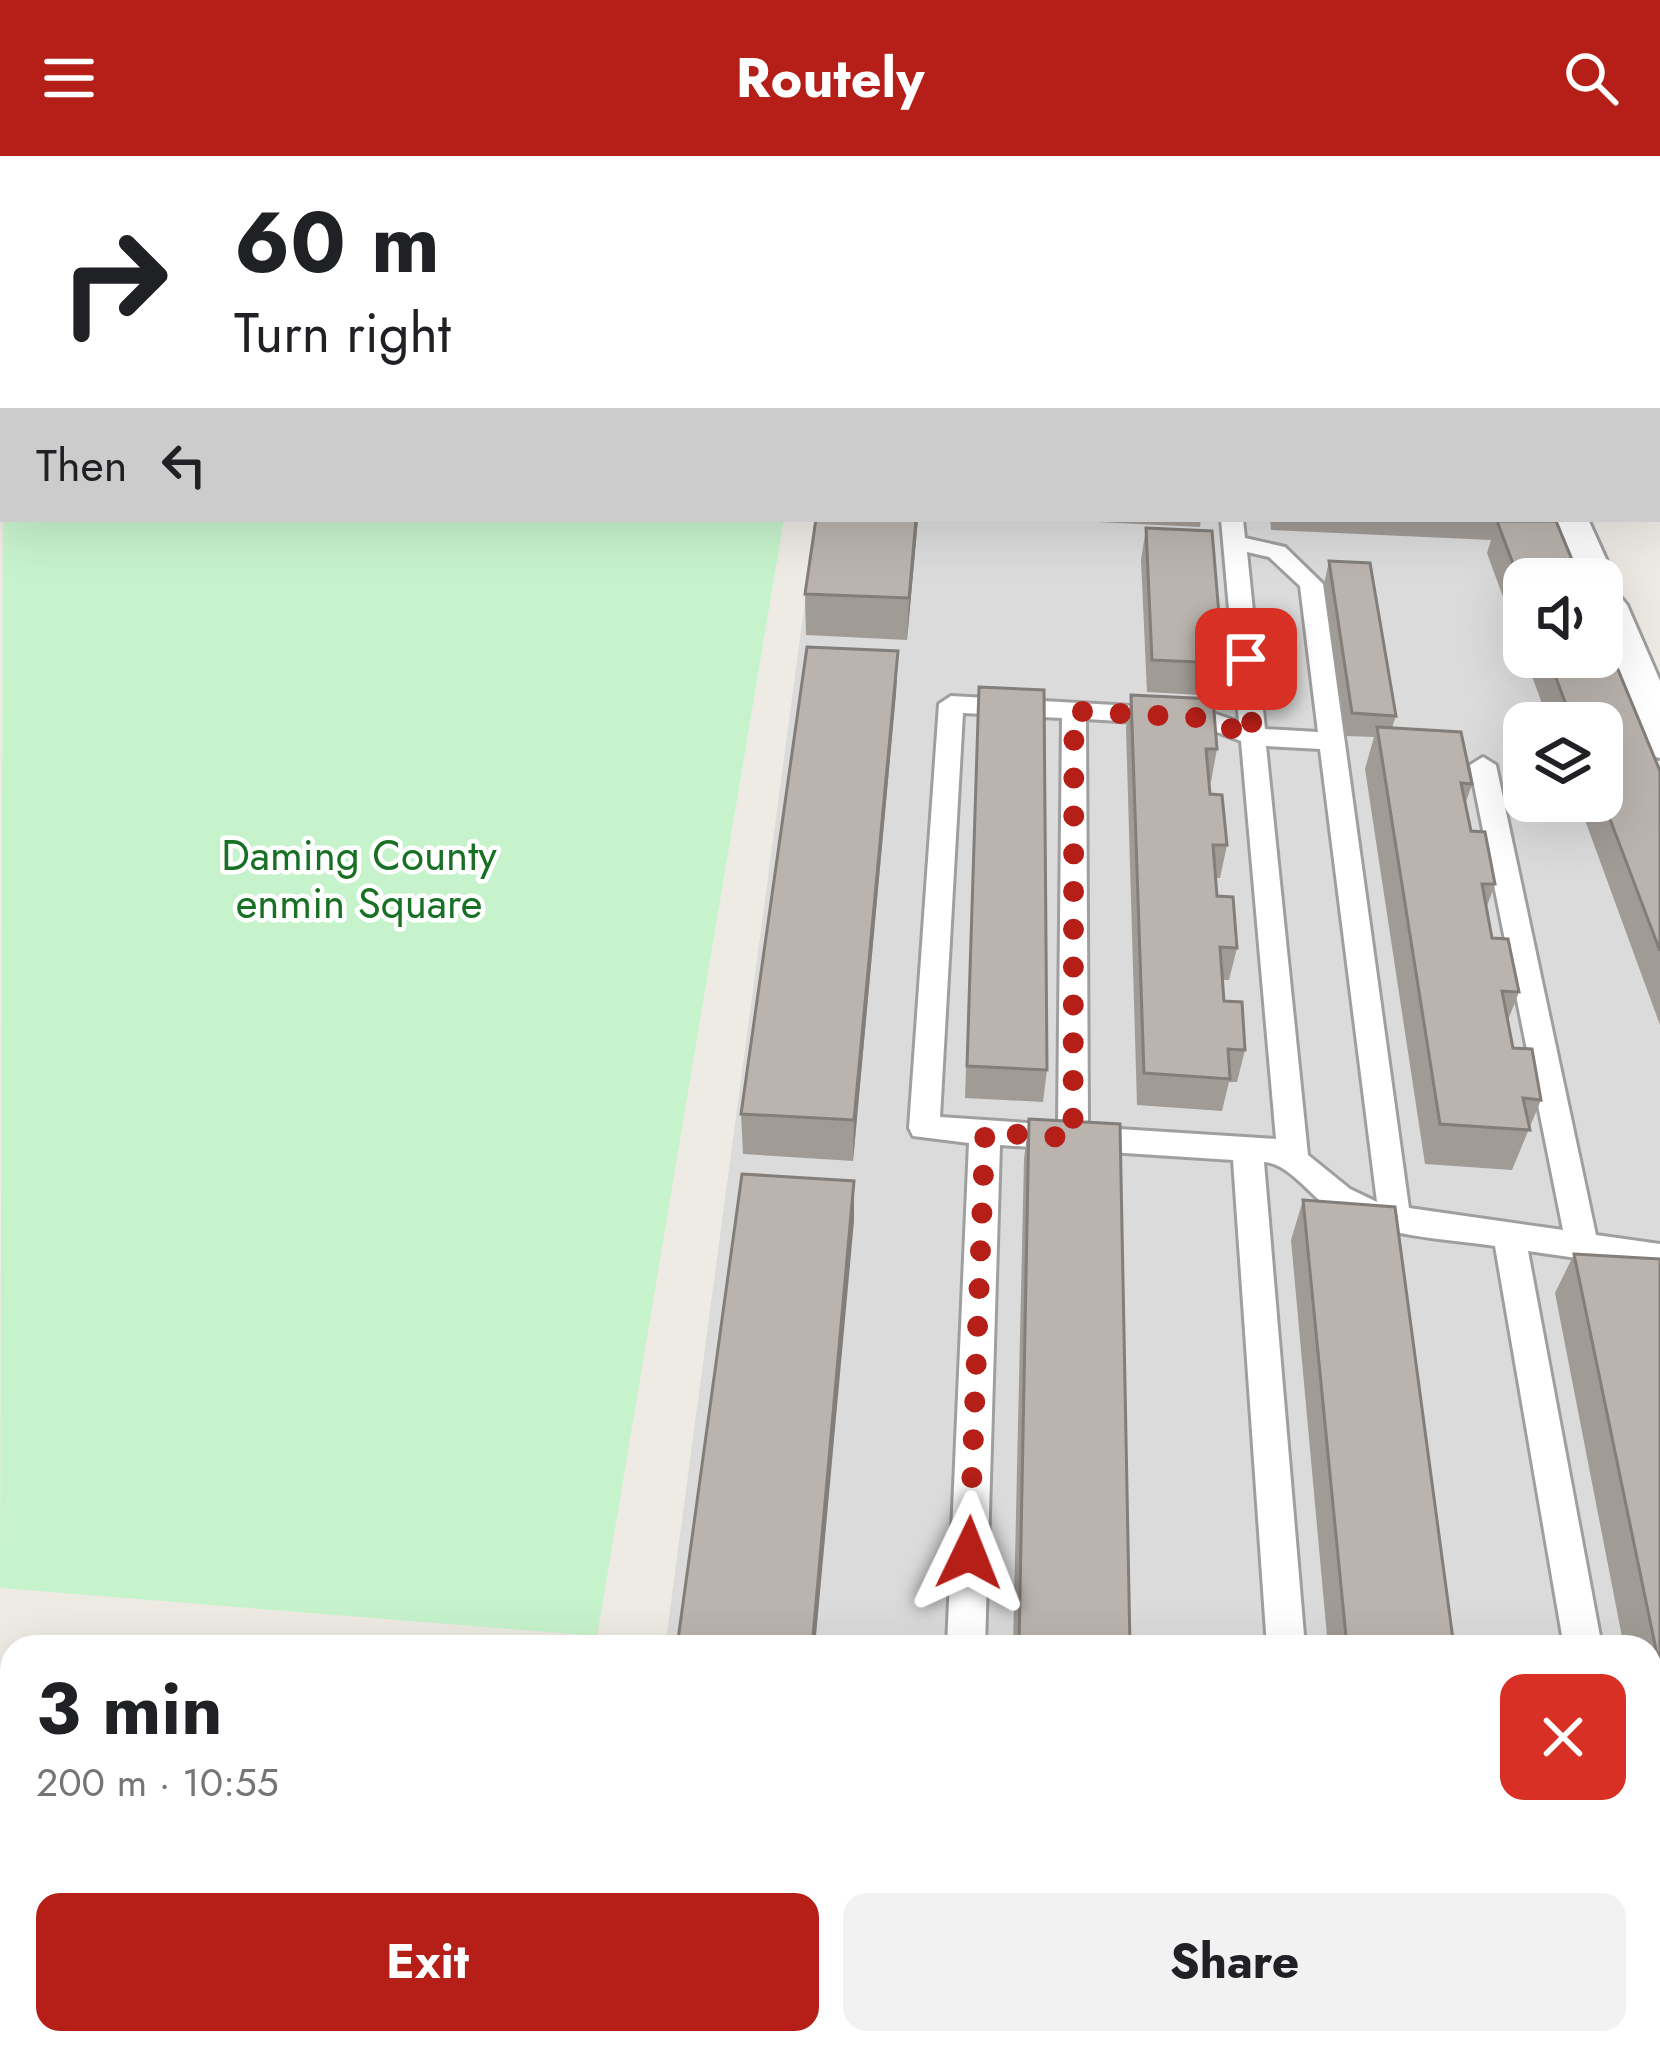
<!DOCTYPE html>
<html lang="en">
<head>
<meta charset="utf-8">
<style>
	:root { --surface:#fff; --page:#f2f2f2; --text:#202124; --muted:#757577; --accent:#b51f17 }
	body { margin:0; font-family:Jost,sans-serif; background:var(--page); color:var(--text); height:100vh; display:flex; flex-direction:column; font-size:45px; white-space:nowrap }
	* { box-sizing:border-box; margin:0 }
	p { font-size:39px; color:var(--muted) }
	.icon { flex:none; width:66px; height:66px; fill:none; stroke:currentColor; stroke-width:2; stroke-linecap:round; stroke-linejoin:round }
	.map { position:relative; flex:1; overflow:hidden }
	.sheet { position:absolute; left:0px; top:1479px; width:1662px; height:420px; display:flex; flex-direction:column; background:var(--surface); border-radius:36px 36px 0 0; box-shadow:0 12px 48px #0002 }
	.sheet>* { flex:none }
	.hud { position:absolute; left:0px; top:0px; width:1662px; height:366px; box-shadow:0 12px 48px #0002; background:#fff; color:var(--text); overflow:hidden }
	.buttons { position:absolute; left:1503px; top:402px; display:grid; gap:24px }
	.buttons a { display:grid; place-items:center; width:120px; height:120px; border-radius:24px; background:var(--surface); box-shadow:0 12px 48px #0002; font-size:60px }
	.pin { position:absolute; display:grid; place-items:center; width:102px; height:102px; color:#fff; margin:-51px; border-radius:24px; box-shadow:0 6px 18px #0006 }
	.me { position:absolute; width:132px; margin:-66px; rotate:2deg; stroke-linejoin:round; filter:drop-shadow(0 0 9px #0008) }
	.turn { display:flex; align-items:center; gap:42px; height:252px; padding:0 36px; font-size:54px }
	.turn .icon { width:156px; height:156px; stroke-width:2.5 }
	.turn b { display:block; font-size:84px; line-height:102px }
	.then { display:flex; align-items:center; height:114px; padding:0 36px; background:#0003; gap:24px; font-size:45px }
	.round { display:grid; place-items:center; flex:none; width:126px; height:126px; border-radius:24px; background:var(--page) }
	.head { display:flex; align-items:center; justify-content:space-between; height:204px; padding:0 36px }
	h1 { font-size:72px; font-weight:700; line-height:90px }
	.button { display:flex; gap:24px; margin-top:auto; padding:24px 36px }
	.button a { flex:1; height:138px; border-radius:24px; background:var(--accent); color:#fff; font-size:48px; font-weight:700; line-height:138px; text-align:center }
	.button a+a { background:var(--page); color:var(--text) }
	header { display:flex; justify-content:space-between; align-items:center; height:156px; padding:0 36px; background:var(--accent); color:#fff; font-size:54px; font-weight:700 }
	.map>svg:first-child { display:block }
	.residential { fill:#dcdbdb; fill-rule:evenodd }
	.park { fill:#c7f3cc }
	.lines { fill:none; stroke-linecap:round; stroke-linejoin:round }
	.lane-casing { stroke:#9f9f9f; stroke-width:6 }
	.street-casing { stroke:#9f9f9f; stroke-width:6 }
	.secondary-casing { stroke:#5a6811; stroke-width:6 }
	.primary-casing { stroke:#876611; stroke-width:6 }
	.lane { fill:#fff; fill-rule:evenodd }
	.street { fill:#fff; fill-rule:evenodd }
	.secondary { fill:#edf2be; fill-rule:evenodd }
	.primary { fill:#f1d5a6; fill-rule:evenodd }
	.wall { fill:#a19b96 }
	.shaded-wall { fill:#837e7a }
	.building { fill:#bbb4ae; stroke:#837e7a; stroke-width:3 }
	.route { stroke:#b51f17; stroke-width:21; stroke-dasharray:0 37.8 }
	.labels { text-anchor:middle; stroke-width:9; stroke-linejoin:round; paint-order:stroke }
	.park-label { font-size:42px; fill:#187024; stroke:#fff }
</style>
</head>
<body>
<header><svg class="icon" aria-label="menu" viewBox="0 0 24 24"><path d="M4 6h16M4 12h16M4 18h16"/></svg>Routely<svg class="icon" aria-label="search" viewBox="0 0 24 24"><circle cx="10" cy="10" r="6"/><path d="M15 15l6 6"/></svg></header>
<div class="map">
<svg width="1660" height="1899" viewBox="0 0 1660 1899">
	<rect width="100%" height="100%" fill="#eeebe5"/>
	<g class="residential">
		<polygon points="195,0 726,0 193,3"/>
		<path d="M816,363h725l25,60h-42v78h74l62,152v1226l-10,-2v-386h-985zM1524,567h78v78h-78z"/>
	</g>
	<polygon class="park" points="3,314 3,363 784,363 597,1480 0,1432"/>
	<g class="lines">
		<g class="lane-casing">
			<path id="lane" d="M1221,363h22l2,19 40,9 38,37 86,624 154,22 -93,-465 13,-8 13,8 100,470 64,9v26l-132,-19 74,396h-38l-69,-401c-55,-8 -115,-9 -164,-37 -22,-14 -41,-45 -67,-47l41,485h-38l-34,-487 -233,-15 -15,502h-38l22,-504 -56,-7 -4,-8 30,-424 12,-8 253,14 35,12zM1247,396l22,5 31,29 18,146 -53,-3zM963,557l99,5 -4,407 -118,-8zM1086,563l115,7 40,15 35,398 -188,-12zM1266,590l54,3 57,453 -27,-13 -42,-34z"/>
		</g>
		<g class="street-casing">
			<g id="street">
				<polygon points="0,0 21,0 3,3 0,14"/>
				<polygon points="149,0 187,0 147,3"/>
				<polygon points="3,174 3,200 0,201 0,175"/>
				<polygon points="1542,363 1588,363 1615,423 1603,435 1619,439 1627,449 1660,525 1660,602 1641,597 1633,585 1599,501 1602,423 1567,423"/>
			</g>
		</g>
		<g class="secondary-casing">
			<g id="secondary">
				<rect x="0" y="196" width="3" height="26"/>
				<rect x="1659" y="255" width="1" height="28"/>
			</g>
		</g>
		<g class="primary-casing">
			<polygon id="primary" points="3,140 3,169 0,170 0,141"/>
		</g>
		<use href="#lane" class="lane"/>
		<use href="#street" class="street"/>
		<use href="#secondary" class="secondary"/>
		<use href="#primary" class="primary"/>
	</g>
	<g class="wall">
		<polygon points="816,363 918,363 907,484 806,479 805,438"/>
		<polygon points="1035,363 1201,363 1200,371"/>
		<polygon points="1270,363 1541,363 1524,423 1524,499 1487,397 1491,384 1271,374"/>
		<polygon points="1146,372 1223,507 1217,540 1147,536 1141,404"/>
		<polygon points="1329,405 1396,560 1392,572 1472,628 1465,649 1471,675 1495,728 1486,753 1492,782 1519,836 1508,864 1513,892 1541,944 1512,1014 1425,1008 1365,613 1374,581 1346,580 1324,428"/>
		<polygon points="898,495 896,537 853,1005 743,998 741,958"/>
		<polygon points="1525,501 1602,501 1660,615 1660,869 1578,645 1602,645 1602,567 1549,567"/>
		<polygon points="979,531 1047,914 1043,946 965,942"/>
		<polygon points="1131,539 1217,593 1211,626 1209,626 1210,638 1227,689 1220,722 1215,722 1217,740 1237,792 1229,824 1223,824 1224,845 1245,894 1237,926 1229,926 1222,955 1137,949 1126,572"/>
		<polygon points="1029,963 1130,1491 1013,1491 1024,1003"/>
		<polygon points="1303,1044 1454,1491 1328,1491 1291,1084"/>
		<polygon points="1574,1098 1660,1103 1660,1677 1650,1626 1650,1491 1624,1491 1555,1137"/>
	</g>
	<g class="shaded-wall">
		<polygon points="298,0 325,0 324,3 296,3"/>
		<polygon points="916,363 918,363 907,484 909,442"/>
		<polygon points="898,495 896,537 853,1005 854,964"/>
		<polygon points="854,1025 854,1065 815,1491 812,1491"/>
	</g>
	<g class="building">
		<polygon points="217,0 298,0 296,3 216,3"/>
		<polygon points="816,363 916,363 909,442 805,438"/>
		<polygon points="1497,365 1556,365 1580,423 1524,423 1524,437"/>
		<polygon points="1146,372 1212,375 1223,507 1152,504"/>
		<polygon points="1329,405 1370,407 1396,560 1352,557"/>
		<polygon points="1602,475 1660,615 1660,795 1602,642 1602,567 1573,567 1548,501 1602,501"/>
		<polygon points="807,491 898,495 854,964 741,958"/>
		<polygon points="979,531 1044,534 1047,914 967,910"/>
		<polygon points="1131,539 1213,543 1217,593 1206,593 1210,638 1222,639 1227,689 1213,689 1217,740 1233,741 1237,792 1220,791 1224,845 1242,846 1245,894 1228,893 1230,923 1144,917"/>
		<polygon points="1377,571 1461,576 1472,628 1461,627 1471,675 1485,676 1495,728 1482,728 1492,782 1508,783 1519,836 1502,835 1513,892 1532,893 1541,944 1523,942 1530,974 1440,968"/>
		<polygon points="1029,963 1120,968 1130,1491 1019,1491"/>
		<polygon points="742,1018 854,1025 812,1491 677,1491"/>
		<polygon points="1303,1044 1395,1051 1454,1491 1347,1491"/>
		<polygon points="1574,1098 1660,1103 1660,1513"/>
	</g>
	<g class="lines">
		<polyline class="route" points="969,1397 985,976 1073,982 1074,555 1204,562 1253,581 1246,503"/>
	</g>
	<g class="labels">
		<g class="park-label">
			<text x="359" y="714">Daming County<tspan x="359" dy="48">enmin Square</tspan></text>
		</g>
	</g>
</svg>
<div class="buttons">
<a><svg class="icon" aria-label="sound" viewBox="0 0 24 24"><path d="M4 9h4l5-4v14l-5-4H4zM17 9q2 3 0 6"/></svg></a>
<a><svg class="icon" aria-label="layers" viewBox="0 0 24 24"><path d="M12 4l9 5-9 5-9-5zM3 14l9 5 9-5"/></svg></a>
</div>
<div class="pin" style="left:1246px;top:503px;background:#d93025"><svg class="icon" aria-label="arrive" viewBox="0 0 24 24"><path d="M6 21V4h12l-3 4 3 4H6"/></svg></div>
<svg class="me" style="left:969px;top:1397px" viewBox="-20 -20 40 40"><path d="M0-17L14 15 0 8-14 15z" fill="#b51f17" stroke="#fff" stroke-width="4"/></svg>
<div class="hud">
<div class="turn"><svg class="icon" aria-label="right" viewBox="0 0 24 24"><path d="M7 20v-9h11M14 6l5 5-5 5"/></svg><div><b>60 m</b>Turn right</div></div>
<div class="then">Then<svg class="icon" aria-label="left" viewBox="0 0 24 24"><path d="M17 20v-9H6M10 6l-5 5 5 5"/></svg></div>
</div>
<section class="sheet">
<div class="head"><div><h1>3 min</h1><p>200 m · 10:55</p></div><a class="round" style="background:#d93025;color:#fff"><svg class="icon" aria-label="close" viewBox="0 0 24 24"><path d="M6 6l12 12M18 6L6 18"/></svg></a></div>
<div class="button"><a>Exit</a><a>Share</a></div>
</section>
</div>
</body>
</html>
